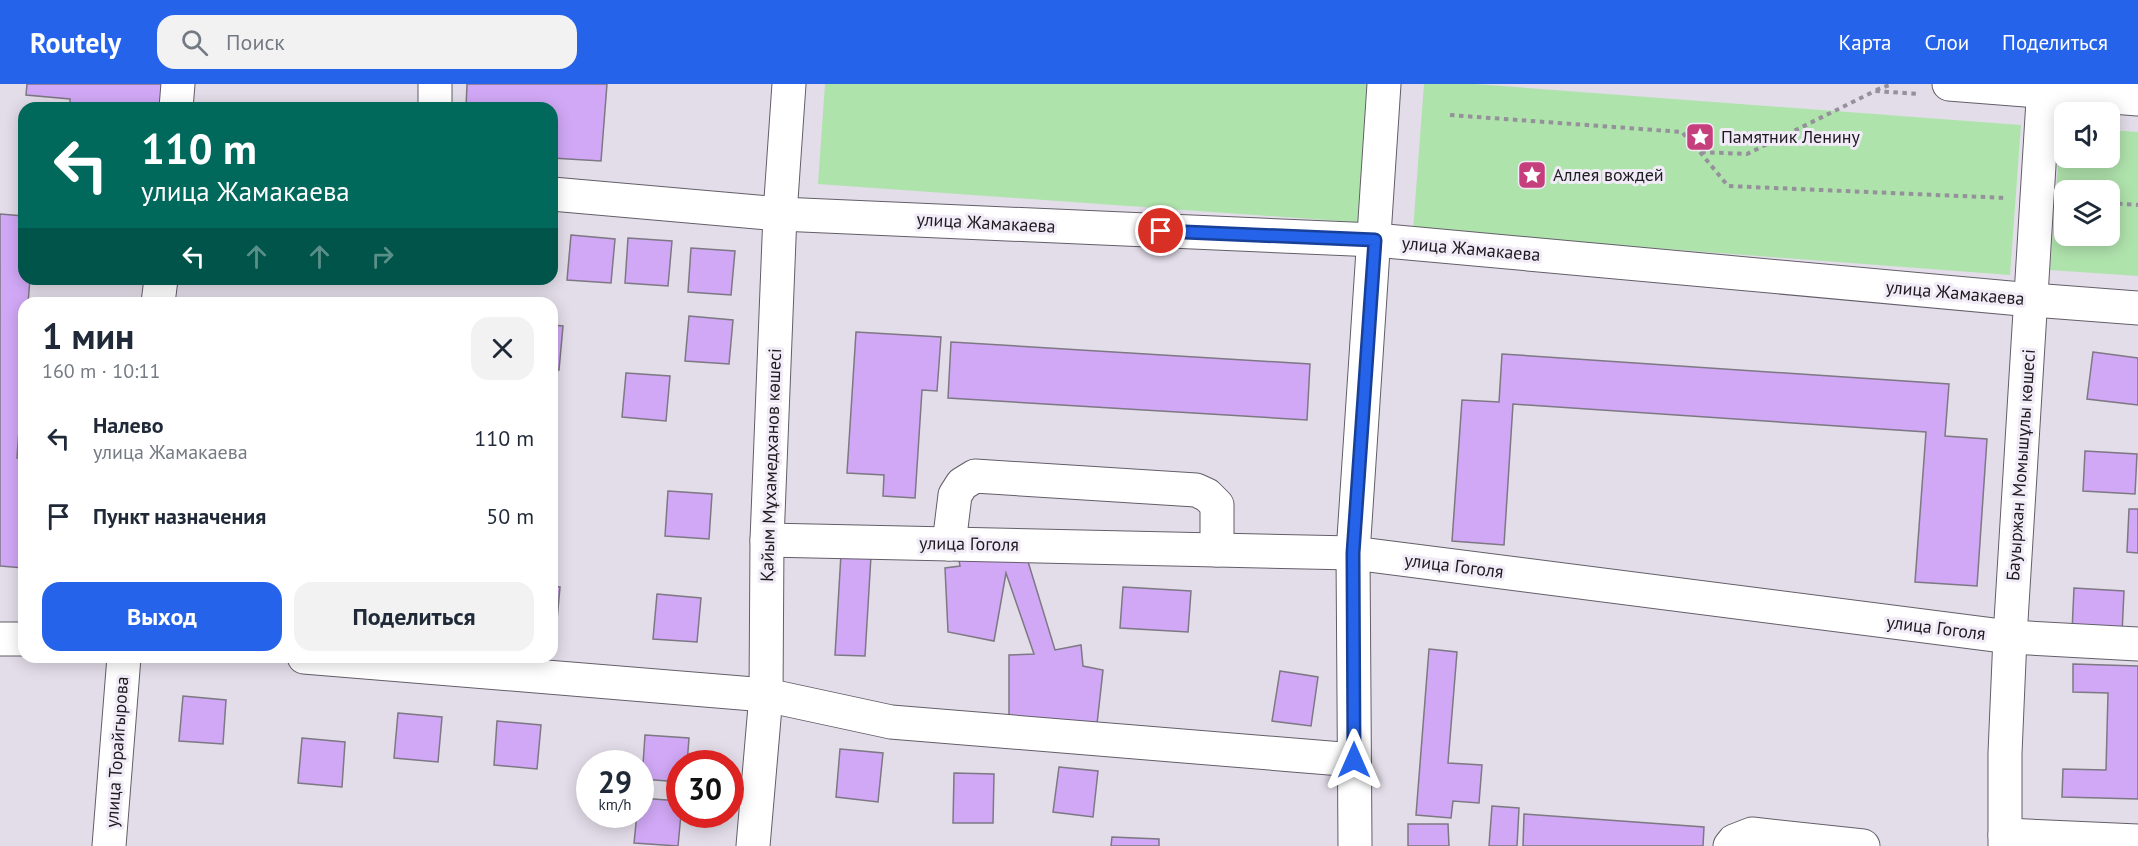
<!DOCTYPE html>
<html lang="ru">
<head>
<meta charset="utf-8">
<style>
	:root { --surface:#fff; --page:#f2f2f3; --text:#1f2937; --muted:#747a83; --accent:#2563eb }
	body { margin:0; font-family:"PT Sans",sans-serif; background:var(--page); color:var(--text); height:100vh; display:flex; flex-direction:column; font-size:22px; white-space:nowrap }
	* { box-sizing:border-box; margin:0 }
	p { font-size:20px; color:var(--muted) }
	.icon { flex:none; width:33px; height:33px; fill:none; stroke:currentColor; stroke-width:2; stroke-linecap:round; stroke-linejoin:round }
	.map { position:relative; flex:1; overflow:hidden }
	.details { position:absolute; left:18px; top:213px; width:540px; height:366px; display:flex; flex-direction:column; background:var(--surface); border-radius:18px; box-shadow:0 3px 15px #0003 }
	.details>* { flex:none }
	.guide { position:absolute; left:18px; top:18px; width:540px; height:183px; border-radius:18px; box-shadow:0 3px 15px #0003; background:#00695c; color:#fff; overflow:hidden }
	.fabs { position:absolute; left:2054px; top:18px; display:grid; gap:12px }
	.fabs a { display:grid; place-items:center; width:66px; height:66px; border-radius:12px; background:var(--surface); box-shadow:0 3px 15px #0003; font-size:30px }
	.speed { position:absolute; left:576px; top:666px; display:flex; gap:12px; font-size:30px; font-weight:700; text-align:center }
	.speed>* { display:grid; place-content:center; width:78px; height:78px; border-radius:50%; background:var(--surface); box-shadow:0 3px 15px #0003; line-height:1 }
	.speed small { font-size:15px; font-weight:400 }
	.speed .limit { border:9px solid #d22; background:#fff; color:#111 }
	.pin { position:absolute; display:grid; place-items:center; width:51px; height:51px; color:#fff; margin:-26px; border:3px solid #fff; border-radius:50%; box-shadow:0 2px 6px #0007 }
	.me { position:absolute; width:66px; margin:-33px; rotate:0deg; stroke-linejoin:round; filter:drop-shadow(0 0 4px #0008) }
	.turn { display:flex; align-items:center; gap:21px; height:126px; padding:0 24px; font-size:27px }
	.turn .icon { width:78px; height:78px; stroke-width:2.5 }
	.turn b { display:block; font-size:42px; line-height:51px }
	.lanes { display:flex; align-items:center; height:57px; padding:0 24px; background:#0003; justify-content:center; gap:30px; direction:ltr }
	.lanes .off { opacity:.35 }
	.round { display:grid; place-items:center; flex:none; width:63px; height:63px; border-radius:18px; background:var(--page) }
	.head { display:flex; align-items:center; justify-content:space-between; height:102px; padding:0 24px }
	h1 { font-size:36px; font-weight:800; line-height:45px }
	.primary-button { display:flex; gap:12px; margin-top:auto; padding:12px 24px }
	.primary-button a { flex:1; height:69px; border-radius:18px; background:var(--accent); color:#fff; font-size:24px; font-weight:800; line-height:69px; text-align:center }
	.primary-button a+a { background:var(--page); color:var(--text) }
	ul { padding:0; list-style:none }
	li { display:flex; align-items:center; gap:18px; height:78px; padding:0 24px }
	li div { flex:1 }
	li b { display:block; font-size:22px }
	li em { font-style:normal }
	header { display:flex; align-items:center; gap:36px; box-sizing:border-box; height:84px; padding:0 30px; background:var(--accent); color:#fff }
	header strong { font-size:28px }
	nav { display:flex; gap:33px; margin-inline-start:auto; font-size:21px }
	.search { width:420px; height:54px; background:var(--page); display:flex; align-items:center; gap:15px; box-sizing:border-box; padding:0 21px; border-radius:18px; color:var(--muted); font-size:22px }
	.map>svg:first-child { display:block }
	.park { fill:#afe3ac; fill-rule:evenodd }
	.building { fill:#d1a8f6; stroke:#7d7883; stroke-width:1.5 }
	.lines { fill:none; stroke-linecap:round; stroke-linejoin:round }
	.minor-casing { stroke:#635e68; stroke-width:35 }
	.path { stroke:#95919a; stroke-width:4; stroke-dasharray:4.5 4.5; stroke-linecap:butt }
	.minor { stroke:#fff; stroke-width:33 }
	.route-casing { stroke:#184099; stroke-width:15 }
	.route { stroke:#2563eb; stroke-width:10 }
	.labels { text-anchor:middle; stroke-width:6; stroke-linejoin:round; paint-order:stroke }
	.poi-label { font-size:18px; fill:#1d1b1f; stroke:#f1ebf7; text-anchor:start }
	.street-label { font-size:18px; fill:#1d1b1f; stroke:#f1ebf7 }
</style>
</head>
<body>
<header>
<strong>Routely</strong>
<div class="search"><svg class="icon" aria-label="search" viewBox="0 0 24 24"><circle cx="10" cy="10" r="6"/><path d="M15 15l6 6"/></svg>Поиск</div>
<nav><a>Карта</a><a>Слои</a><a>Поделиться</a></nav>
</header>
<div class="map">
<svg width="2138" height="762" viewBox="0 0 2138 762">
	<rect width="100%" height="100%" fill="#e3dde9"/>
	<g class="park">
		<polygon points="825,0 1391,0 1381,140 818,100"/>
		<polygon points="1424,0 1475,0 2021,41 2010,191 1413,146"/>
		<path d="M2061,43h3v31h45v-28l29,2v144l-88,-6zM2064,106h45v46h-45z"/>
	</g>
	<g class="building">
		<polygon points="27,0 167,0 165,24 70,24 70,15 26,11"/>
		<polygon points="467,0 607,0 601,77 552,74 552,24 466,24"/>
		<polygon points="0,130 24,132 24,195 30,195 28,219 24,219 24,275 17,374 24,374 24,484 0,482"/>
		<polygon points="571,151 615,155 611,199 567,196"/>
		<polygon points="628,154 672,157 668,202 625,199"/>
		<polygon points="691,164 735,167 731,211 688,208"/>
		<polygon points="689,232 733,236 729,280 685,277"/>
		<polygon points="552,241 563,242 559,286 552,286"/>
		<polygon points="856,248 941,253 937,307 922,306 915,414 883,412 884,391 847,389"/>
		<polygon points="951,258 1310,280 1307,336 948,314"/>
		<polygon points="2093,268 2138,274 2138,321 2087,315"/>
		<polygon points="1502,270 1949,300 1945,352 1987,355 1977,502 1915,498 1926,348 1513,320 1504,461 1452,457 1462,316 1499,318"/>
		<polygon points="626,289 670,292 666,337 622,333"/>
		<polygon points="2085,367 2137,370 2135,410 2083,407"/>
		<polygon points="668,407 712,410 709,455 665,452"/>
		<polygon points="2129,425 2138,425 2138,469 2127,468"/>
		<polygon points="957,465 1026,471 1055,566 1081,561 1083,582 1103,586 1097,640 1009,640 1009,571 1034,570 1006,489 994,557 948,548 945,484 960,482"/>
		<polygon points="841,470 871,472 865,572 835,571"/>
		<polygon points="552,502 560,503 556,547 552,547"/>
		<polygon points="1123,503 1191,507 1188,548 1120,544"/>
		<polygon points="2074,504 2124,507 2122,550 2072,548"/>
		<polygon points="657,510 701,514 697,558 653,555"/>
		<polygon points="1429,565 1457,568 1448,679 1482,681 1479,719 1453,717 1451,734 1416,731"/>
		<polygon points="2073,580 2138,582 2138,715 2062,713 2063,685 2106,686 2108,609 2073,608"/>
		<polygon points="1280,587 1318,593 1311,642 1272,637"/>
		<polygon points="183,612 226,616 223,660 179,657"/>
		<polygon points="398,629 442,633 438,678 394,674"/>
		<polygon points="497,637 541,641 537,685 494,681"/>
		<polygon points="645,651 689,654 687,680 680,680 680,698 642,695"/>
		<polygon points="302,654 345,658 342,703 298,699"/>
		<polygon points="840,665 883,669 878,718 836,713"/>
		<polygon points="1059,683 1098,687 1093,733 1053,728"/>
		<polygon points="954,689 994,690 993,739 953,739"/>
		<polygon points="640,714 680,717 681,730 678,762 634,759 637,730 640,730"/>
		<polygon points="1492,722 1519,724 1517,762 1489,762"/>
		<polygon points="1524,730 1704,743 1703,762 1523,762"/>
		<polygon points="1408,740 1448,740 1449,762 1408,762"/>
		<polygon points="1112,753 1159,755 1159,762 1111,762"/>
	</g>
	<g class="lines">
		<g class="minor-casing">
			<g id="minor">
				<polyline points="1949,0 2138,15"/>
				<polyline points="176,24 178,0"/>
				<polyline points="435,24 435,0"/>
				<polyline points="552,110 780,130 1375,156 2032,216 2138,224"/>
				<polyline points="158,219 161,195"/>
				<polyline points="767,456 1353,469 2010,553 2138,560"/>
				<polyline points="949,460 955,411 962,400 975,392 1196,406 1207,411 1217,421 1217,466"/>
				<polyline points="0,555 24,555"/>
				<polyline points="304,573 766,611 891,638 1354,676"/>
				<polyline points="2005,751 2138,757"/>
				<polyline points="109,762 124,573"/>
				<polyline points="753,762 766,611 767,456 780,130 789,0"/>
				<polyline points="1355,762 1353,469 1384,0"/>
				<polyline points="1730,762 1734,757 1752,750 1863,762"/>
				<polyline points="2005,762 2005,669 2010,553 2044,0"/>
			</g>
		</g>
		<g class="path">
			<polyline points="1876,6 1892,0"/>
			<polyline points="1450,31 1682,48 1699,68 1747,70 1875,7 1919,10"/>
			<polyline points="1700,68 1728,102 2007,114"/>
			<polyline points="2109,119 2138,121"/>
		</g>
		<use href="#minor" class="minor"/>
	</g>
	<g class="lines">
		<g class="route-casing">
			<polyline id="route" points="1161,147 1375,156 1353,469 1354,676"/>
		</g>
		<use href="#route" class="route"/>
	</g>
	<defs>
		<g id="sight-square" transform="scale(1.5)"><rect x="-9" y="-9" width="18" height="18" rx="4" fill="#c63f7d" stroke="#f1ebf7"/><path d="M0-6L1.8-2.2L6-1.7L2.9 1.2L3.7 5.4L0 3.3L-3.7 5.4L-2.9 1.2L-6-1.7L-1.8-2.2Z" fill="#fff"/></g>
	</defs>
	<g fill-rule="evenodd">
		<use href="#sight-square" x="1700" y="53"/>
		<use href="#sight-square" x="1532" y="91"/>
	</g>
	<g class="labels">
		<g class="poi-label">
			<text x="1721" y="59">Памятник Ленину</text>
			<text x="1553" y="97">Аллея вождей</text>
		</g>
		<g class="street-label">
			<text transform="translate(986 139) rotate(3)" y="6">улица Жамакаева</text>
			<text transform="translate(1471 165) rotate(5)" y="6">улица Жамакаева</text>
			<text transform="translate(1955 209) rotate(5)" y="6">улица Жамакаева</text>
			<text transform="translate(771 381) rotate(-88)" y="6">Қайым Мұхамедханов көшесі</text>
			<text transform="translate(2021 381) rotate(-86)" y="6">Бауыржан Момышұлы көшесі</text>
			<text transform="translate(969 460) rotate(1)" y="6">улица Гоголя</text>
			<text transform="translate(1454 482) rotate(7)" y="6">улица Гоголя</text>
			<text transform="translate(1936 544) rotate(7)" y="6">улица Гоголя</text>
			<text transform="translate(117 668) rotate(-86)" y="6">улица Торайгырова</text>
		</g>
	</g>
</svg>
<div class="fabs">
<a><svg class="icon" aria-label="sound" viewBox="0 0 24 24"><path d="M4 9h4l5-4v14l-5-4H4zM17 9q2 3 0 6"/></svg></a>
<a><svg class="icon" aria-label="layers" viewBox="0 0 24 24"><path d="M12 4l9 5-9 5-9-5zM3 14l9 5 9-5"/></svg></a>
</div>
<div class="speed"><div>29<small>km/h</small></div><div class="limit">30</div></div>
<div class="pin" style="left:1161px;top:147px;background:#d93025"><svg class="icon" aria-label="arrive" viewBox="0 0 24 24"><path d="M6 21V4h12l-3 4 3 4H6"/></svg></div>
<svg class="me" style="left:1354px;top:676px" viewBox="-20 -20 40 40"><path d="M0-17L14 15 0 8-14 15z" fill="#2563eb" stroke="#fff" stroke-width="4"/></svg>
<div class="guide">
<div class="turn"><svg class="icon" aria-label="left" viewBox="0 0 24 24"><path d="M17 20v-9H6M10 6l-5 5 5 5"/></svg><div><b>110 m</b>улица Жамакаева</div></div>
<div class="lanes"><svg class="icon" aria-label="left" viewBox="0 0 24 24"><path d="M17 20v-9H6M10 6l-5 5 5 5"/></svg><svg class="icon off" aria-label="ahead" viewBox="0 0 24 24"><path d="M12 20V5M6 11l6-6 6 6"/></svg><svg class="icon off" aria-label="ahead" viewBox="0 0 24 24"><path d="M12 20V5M6 11l6-6 6 6"/></svg><svg class="icon off" aria-label="right" viewBox="0 0 24 24"><path d="M7 20v-9h11M14 6l5 5-5 5"/></svg></div>
</div>
<section class="details">
<div class="head"><div><h1>1 мин</h1><p>160 m · 10:11</p></div><a class="round"><svg class="icon" aria-label="close" viewBox="0 0 24 24"><path d="M6 6l12 12M18 6L6 18"/></svg></a></div>
<ul>
<li><svg class="icon" aria-label="left" viewBox="0 0 24 24"><path d="M17 20v-9H6M10 6l-5 5 5 5"/></svg><div><b>Налево</b><p>улица Жамакаева</p></div><em>110 m</em></li>
<li><svg class="icon" aria-label="arrive" viewBox="0 0 24 24"><path d="M6 21V4h12l-3 4 3 4H6"/></svg><div><b>Пункт назначения</b></div><em>50 m</em></li>
</ul>
<div class="primary-button"><a>Выход</a><a>Поделиться</a></div>
</section>
</div>
</body>
</html>
